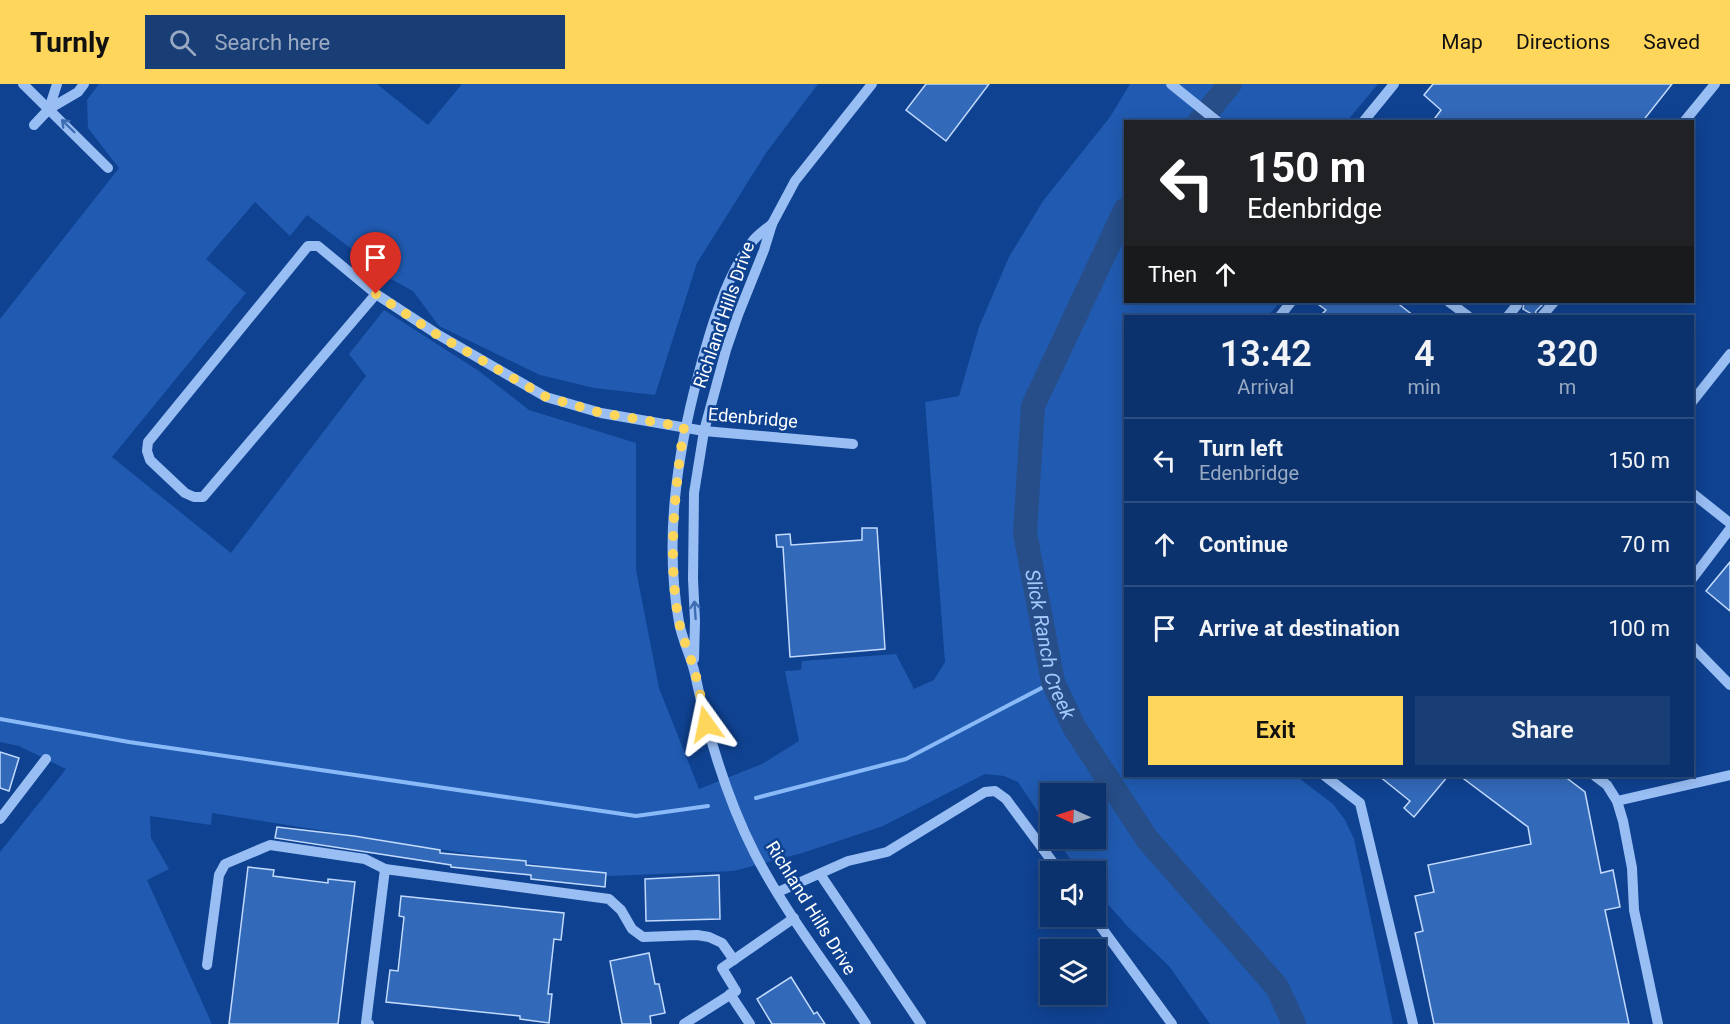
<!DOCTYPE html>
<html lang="en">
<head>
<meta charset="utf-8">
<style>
	:root { --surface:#0b326d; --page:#193e75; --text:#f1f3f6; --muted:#9aaac2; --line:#2b4d80; --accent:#ffd65c }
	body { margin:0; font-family:Roboto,sans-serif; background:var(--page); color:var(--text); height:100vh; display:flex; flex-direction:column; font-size:22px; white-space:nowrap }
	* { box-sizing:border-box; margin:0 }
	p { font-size:20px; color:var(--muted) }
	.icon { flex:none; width:33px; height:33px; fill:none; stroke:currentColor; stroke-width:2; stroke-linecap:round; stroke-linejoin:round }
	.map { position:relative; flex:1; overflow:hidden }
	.side { position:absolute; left:1124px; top:231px; width:570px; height:462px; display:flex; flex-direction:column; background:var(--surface); border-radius:0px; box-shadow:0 3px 15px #0003,0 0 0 2px var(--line) }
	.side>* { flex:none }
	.top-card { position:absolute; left:1124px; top:36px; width:570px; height:183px; border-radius:0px; box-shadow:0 3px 15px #0003,0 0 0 2px var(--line); background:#202124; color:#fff; overflow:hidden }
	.needle { width:39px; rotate:273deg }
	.controls { position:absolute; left:1040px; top:699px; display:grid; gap:12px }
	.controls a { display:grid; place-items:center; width:66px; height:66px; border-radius:0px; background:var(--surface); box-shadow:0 3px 15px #0003,0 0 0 2px var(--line); font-size:30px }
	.pin { position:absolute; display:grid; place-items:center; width:51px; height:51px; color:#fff; margin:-62px -26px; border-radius:50% 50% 50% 0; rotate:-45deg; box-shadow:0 0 6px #0007 }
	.pin .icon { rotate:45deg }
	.me { position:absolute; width:66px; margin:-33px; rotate:348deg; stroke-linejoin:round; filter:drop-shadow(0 0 4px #0008) }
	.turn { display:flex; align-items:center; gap:21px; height:126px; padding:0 24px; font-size:27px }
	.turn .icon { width:78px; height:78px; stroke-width:2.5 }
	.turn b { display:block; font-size:42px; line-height:51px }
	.then { display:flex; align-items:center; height:57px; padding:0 24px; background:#0003; gap:12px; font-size:22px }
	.eta { display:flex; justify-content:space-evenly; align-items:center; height:102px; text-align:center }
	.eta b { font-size:36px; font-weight:600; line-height:42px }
	.primary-button { display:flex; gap:12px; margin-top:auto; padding:12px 24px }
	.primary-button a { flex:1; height:69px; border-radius:0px; background:var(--accent); color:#111; font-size:24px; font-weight:600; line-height:69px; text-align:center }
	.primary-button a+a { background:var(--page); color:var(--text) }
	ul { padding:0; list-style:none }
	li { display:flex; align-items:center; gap:18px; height:84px; padding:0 24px; border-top:2px solid var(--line) }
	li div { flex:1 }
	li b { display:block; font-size:22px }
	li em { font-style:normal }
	header { display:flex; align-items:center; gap:36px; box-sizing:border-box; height:84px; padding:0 30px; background:var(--accent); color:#111 }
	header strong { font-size:28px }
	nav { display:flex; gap:33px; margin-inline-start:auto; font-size:21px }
	.search { width:420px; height:54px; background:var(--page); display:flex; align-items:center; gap:15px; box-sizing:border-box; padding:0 21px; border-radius:0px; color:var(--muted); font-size:22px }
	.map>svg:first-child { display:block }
	.green { fill:#205bb1 }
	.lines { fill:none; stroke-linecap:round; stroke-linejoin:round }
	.stream { stroke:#8ab9f8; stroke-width:4 }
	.river { stroke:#274e89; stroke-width:24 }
	.building { fill:#3369b9; stroke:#c1dafe; stroke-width:1.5 }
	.minor { stroke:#99bef4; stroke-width:10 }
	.oneway { stroke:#3f6db4 }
	.route { stroke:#ffd65c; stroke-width:10; stroke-dasharray:0 18 }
	.labels { text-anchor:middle; stroke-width:5; stroke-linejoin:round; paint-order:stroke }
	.street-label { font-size:18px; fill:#fff; stroke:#0f4291 }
	.water-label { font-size:20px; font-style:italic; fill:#a5c9fb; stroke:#0f4291 }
</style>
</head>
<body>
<header>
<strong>Turnly</strong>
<div class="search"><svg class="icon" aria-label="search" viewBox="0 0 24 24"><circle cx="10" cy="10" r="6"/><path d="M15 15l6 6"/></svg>Search here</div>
<nav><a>Map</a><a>Directions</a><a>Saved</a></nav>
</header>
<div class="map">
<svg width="1730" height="940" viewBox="0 0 1730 940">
	<rect width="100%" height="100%" fill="#0f4291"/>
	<polygon class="green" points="99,0 377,0 428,41 462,0 818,0 766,69 697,179 655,311 594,304 540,291 439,242 413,207 391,195 307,131 290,152 255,118 206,175 246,209 112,373 231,469 366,292 349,270 384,226 479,287 529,326 636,359 636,486 659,604 699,705 762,680 799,657 785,587 801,586 802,577 896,570 914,605 934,596 945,578 925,318 959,312 979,243 1009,173 1043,117 1110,33 1130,0 1378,0 1347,37 1125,38 1125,218 1280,218 1268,232 1125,232 1125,692 1296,692 1333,720 1345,736 1354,755 1393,940 1210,940 1169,882 1130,845 1095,806 1095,788 1079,787 1056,755 1095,754 1095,710 1050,710 1050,746 1018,698 1004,692 985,690 883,742 802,769 734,787 609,792 212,729 211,741 150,732 151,754 169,785 147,796 212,940 0,940 0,768 66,685 19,662 0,658 0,235 119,84 88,44 87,16"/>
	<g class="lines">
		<g class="stream">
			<polyline points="0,635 129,658 636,732 708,722"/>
			<polyline points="756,714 906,675 1053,598"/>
		</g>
		<g class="river">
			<polyline points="1199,38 1230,0"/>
			<path id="s1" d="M1125,126l-92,196 -8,127 28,149 21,45 73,112 130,148 17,37"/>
		</g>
	</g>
	<g class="building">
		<polygon points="926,0 989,0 946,57 906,26"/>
		<polygon points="1433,0 1672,0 1642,38 1432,38 1441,26 1424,11"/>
		<polygon points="1315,218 1396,218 1414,232 1320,232 1326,226"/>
		<polygon points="1524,218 1545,218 1536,227 1535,232 1523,225"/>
		<polygon points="862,444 877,444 885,565 790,573 783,463 777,463 776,451 790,450 791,461 862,456"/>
		<polygon points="1730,478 1730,527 1706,507"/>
		<polygon points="0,668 19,674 9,707 0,704"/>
		<polygon points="1379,692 1448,692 1414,733 1404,724 1410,717"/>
		<polygon points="1460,692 1564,692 1585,708 1601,789 1613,786 1620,823 1605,826 1629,940 1434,940 1415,849 1423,847 1415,812 1434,808 1428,781 1531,760 1528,743"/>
		<polygon points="277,743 354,752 440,766 440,769 526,777 526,781 606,789 605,803 531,795 531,791 451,783 451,781 275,754"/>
		<polygon points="248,783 274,786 273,792 328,799 328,795 355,798 338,940 229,940"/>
		<polygon points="719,791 720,835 646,837 645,795"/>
		<polygon points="401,812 564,829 561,856 554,855 548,910 552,910 549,939 520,935 520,932 386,918 390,886 398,887 404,833 399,832"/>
		<polygon points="649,869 655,900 659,900 665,929 650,932 651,940 622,940 610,877"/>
		<polygon points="791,893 814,930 817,928 825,940 772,940 757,915"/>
	</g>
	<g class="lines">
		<g class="minor">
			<polyline points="23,0 108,84"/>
			<polyline points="1171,0 1218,38"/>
			<polyline points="49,25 57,0"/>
			<polyline points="1363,38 1394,0"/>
			<polyline points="1684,38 1715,0"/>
			<polyline points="34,41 49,25 78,8 84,0"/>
			<path d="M772,140c-7,6 -15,11 -20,18 -27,35 -43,92 -54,134 -21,79 -34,164 -19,246 3,18 12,34 16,52 13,62 31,123 60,180 31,60 74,114 111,170"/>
			<polyline points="376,210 203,413 194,413 185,409 150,376 147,367 148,358 308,162 318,162 376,210 437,250 546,313 601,329 704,347 853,360"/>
			<polyline points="1449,218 1468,232"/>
			<polyline points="1280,232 1291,218"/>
			<polyline points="1508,232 1517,221"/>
			<polyline points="1542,232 1554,218"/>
			<polyline points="1692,318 1730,270"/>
			<polyline points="1692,409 1730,439"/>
			<polyline points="1692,495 1730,445"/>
			<polyline points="1692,562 1730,601"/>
			<polyline points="694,575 695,537 693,495 694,409 704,347 726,266 738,231 764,166 772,140 795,97 872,0"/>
			<polyline points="1325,692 1360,719 1413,940"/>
			<polyline points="1595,692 1607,701 1617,717 1623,737 1632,784 1634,826 1658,940"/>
			<polyline points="1617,717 1730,691"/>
			<polyline points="0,735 46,675"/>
			<polyline points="820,790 921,940"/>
			<polyline points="778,808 848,777 887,768 985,708 995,707 1006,715 1060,788"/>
			<polyline points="1093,832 1172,940"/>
			<polyline points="207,881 219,791 225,780 270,761 365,775 385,785"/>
			<polyline points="730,910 750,940"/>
			<polyline points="369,940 366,939 385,785 609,815 621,826 632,845 643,853 697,851 709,853 722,859 734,876"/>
			<polyline points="684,940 736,907 722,884 794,834"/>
		</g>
	</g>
	<defs><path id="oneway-shaft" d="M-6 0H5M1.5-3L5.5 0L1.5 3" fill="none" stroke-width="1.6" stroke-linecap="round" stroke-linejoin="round" transform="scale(1.5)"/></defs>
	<g class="oneway">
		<use href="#oneway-shaft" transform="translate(68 42) rotate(-136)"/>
		<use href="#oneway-shaft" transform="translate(695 526) rotate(-94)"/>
	</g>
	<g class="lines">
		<path class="route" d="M376,210l60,40 110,63 55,16 83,14c-9,64 -17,131 -5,195 3,15 10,30 14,44 6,19 9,39 13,58"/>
	</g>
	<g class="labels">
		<g class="street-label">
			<text transform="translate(724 231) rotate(-71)" y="6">Richland Hills Drive</text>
			<text transform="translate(753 334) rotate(5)" y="6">Edenbridge</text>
			<text transform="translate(811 824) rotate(58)" y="6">Richland Hills Drive</text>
		</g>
		<g class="water-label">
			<text dy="7" stroke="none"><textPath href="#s1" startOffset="458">Slick Ranch Creek</textPath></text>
		</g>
	</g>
</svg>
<div class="controls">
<a><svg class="needle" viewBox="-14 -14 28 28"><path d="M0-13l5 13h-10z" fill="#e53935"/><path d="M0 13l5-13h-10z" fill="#9aaac2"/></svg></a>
<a><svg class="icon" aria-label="sound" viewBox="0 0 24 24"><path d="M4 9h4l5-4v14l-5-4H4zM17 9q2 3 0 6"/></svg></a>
<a><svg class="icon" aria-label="layers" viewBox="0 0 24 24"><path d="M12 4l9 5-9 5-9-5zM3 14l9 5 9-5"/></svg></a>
</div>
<div class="pin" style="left:376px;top:210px;background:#d93025"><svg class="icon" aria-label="arrive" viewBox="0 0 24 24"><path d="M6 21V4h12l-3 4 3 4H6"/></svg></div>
<svg class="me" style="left:706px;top:640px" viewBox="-20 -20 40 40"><path d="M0-17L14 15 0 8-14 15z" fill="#ffd65c" stroke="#fff" stroke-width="4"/></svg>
<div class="top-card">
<div class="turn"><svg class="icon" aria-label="left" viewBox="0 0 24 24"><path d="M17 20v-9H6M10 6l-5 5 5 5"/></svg><div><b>150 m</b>Edenbridge</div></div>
<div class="then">Then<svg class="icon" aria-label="ahead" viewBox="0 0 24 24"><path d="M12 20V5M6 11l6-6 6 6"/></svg></div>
</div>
<section class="side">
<div class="eta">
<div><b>13:42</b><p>Arrival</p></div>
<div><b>4</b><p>min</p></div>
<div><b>320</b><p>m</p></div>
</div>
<ul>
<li><svg class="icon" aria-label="left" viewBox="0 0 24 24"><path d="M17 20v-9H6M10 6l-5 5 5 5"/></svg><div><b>Turn left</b><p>Edenbridge</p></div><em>150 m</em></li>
<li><svg class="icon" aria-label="ahead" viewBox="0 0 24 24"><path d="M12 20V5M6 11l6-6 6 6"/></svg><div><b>Continue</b></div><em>70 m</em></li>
<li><svg class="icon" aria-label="arrive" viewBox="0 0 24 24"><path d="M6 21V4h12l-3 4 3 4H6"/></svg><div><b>Arrive at destination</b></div><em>100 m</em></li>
</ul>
<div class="primary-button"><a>Exit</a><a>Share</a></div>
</section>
</div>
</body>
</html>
